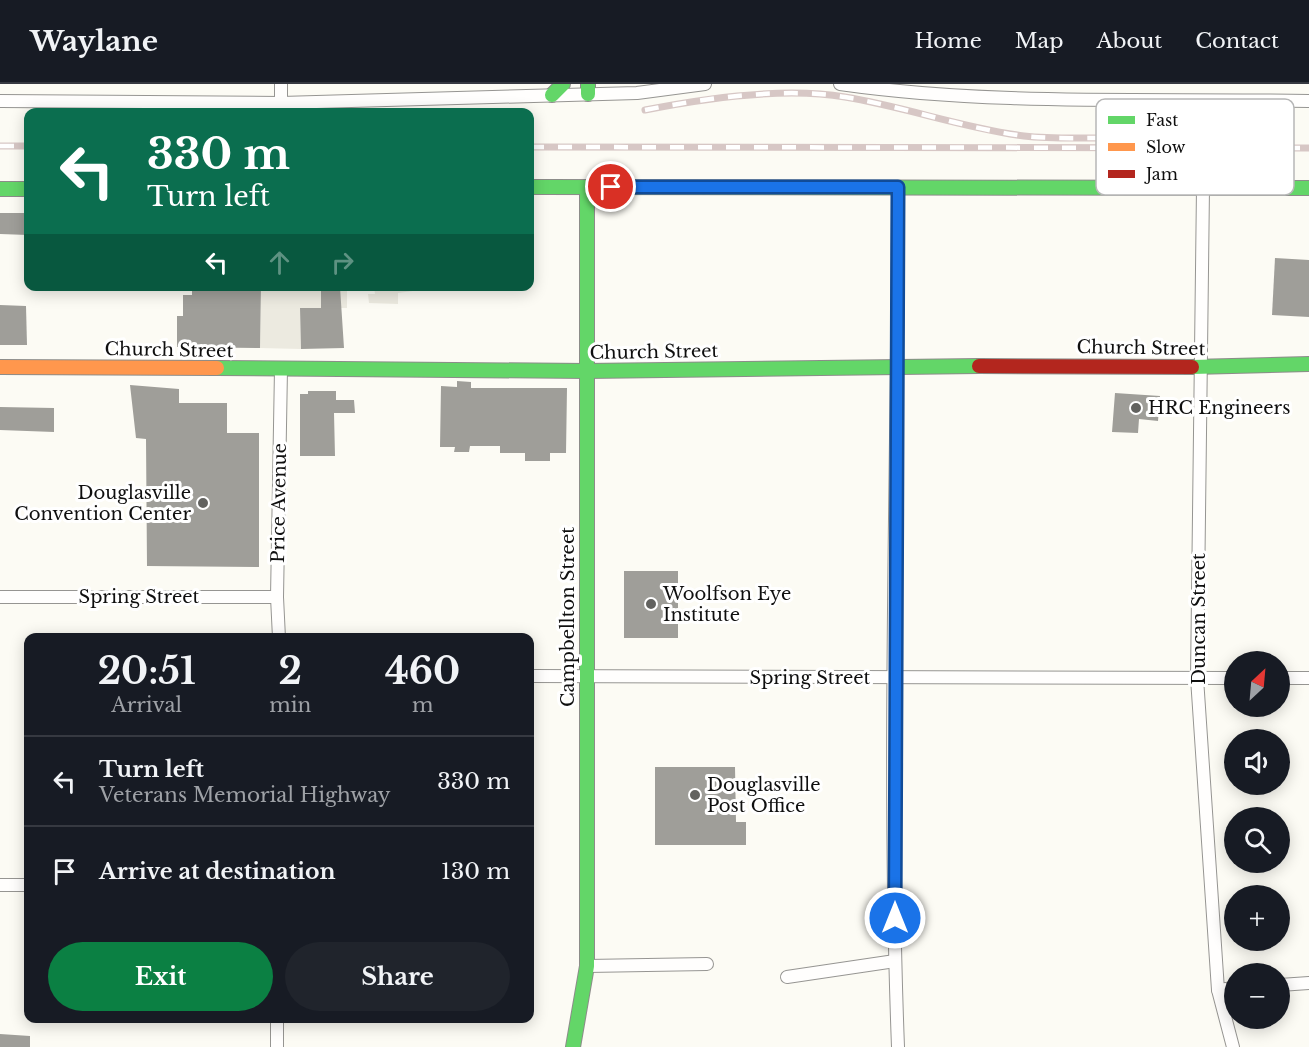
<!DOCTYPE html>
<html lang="en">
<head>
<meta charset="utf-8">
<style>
	:root { --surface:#171b24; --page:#20242c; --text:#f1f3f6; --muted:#9ea1a6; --line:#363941; --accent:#0b8043 }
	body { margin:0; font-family:"Libre Baskerville",serif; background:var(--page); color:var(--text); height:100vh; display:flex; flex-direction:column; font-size:22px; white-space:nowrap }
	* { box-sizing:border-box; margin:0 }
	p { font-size:20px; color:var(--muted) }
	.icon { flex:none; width:33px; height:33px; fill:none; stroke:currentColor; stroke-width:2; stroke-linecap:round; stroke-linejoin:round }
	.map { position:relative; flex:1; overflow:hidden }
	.sheet { position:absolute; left:24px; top:549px; width:510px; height:390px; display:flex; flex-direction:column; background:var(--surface); border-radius:12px; box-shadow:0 3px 15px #0003 }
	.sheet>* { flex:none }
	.top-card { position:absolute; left:24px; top:24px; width:510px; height:183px; border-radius:12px; box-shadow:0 3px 15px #0003; background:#0b6e4f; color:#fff; overflow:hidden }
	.needle { width:39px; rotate:26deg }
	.buttons { position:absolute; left:1224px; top:567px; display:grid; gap:12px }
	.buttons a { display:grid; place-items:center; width:66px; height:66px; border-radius:50%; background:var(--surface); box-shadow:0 3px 15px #0003; font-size:30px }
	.pin { position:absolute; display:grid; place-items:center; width:51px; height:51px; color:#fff; margin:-26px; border:3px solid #fff; border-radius:50%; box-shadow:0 2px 6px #0007 }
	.me { position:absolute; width:66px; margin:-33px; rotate:0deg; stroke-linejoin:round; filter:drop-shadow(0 0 4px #0008) }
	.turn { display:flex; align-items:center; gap:21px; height:126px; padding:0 24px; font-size:27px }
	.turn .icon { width:78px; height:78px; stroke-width:2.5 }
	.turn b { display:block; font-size:42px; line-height:51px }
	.lanes { display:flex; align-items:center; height:57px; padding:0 24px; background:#0003; justify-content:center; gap:30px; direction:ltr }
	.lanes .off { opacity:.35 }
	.eta { display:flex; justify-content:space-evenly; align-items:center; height:102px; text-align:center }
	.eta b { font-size:36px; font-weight:800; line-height:42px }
	.action { display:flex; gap:12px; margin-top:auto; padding:12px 24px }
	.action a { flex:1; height:69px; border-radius:36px; background:var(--accent); color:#fff; font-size:24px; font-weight:800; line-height:69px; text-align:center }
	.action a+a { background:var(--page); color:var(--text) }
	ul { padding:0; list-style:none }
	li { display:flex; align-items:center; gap:18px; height:90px; padding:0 24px; border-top:2px solid var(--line) }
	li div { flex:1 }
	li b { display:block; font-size:22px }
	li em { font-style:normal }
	header { display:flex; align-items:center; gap:36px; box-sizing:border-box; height:84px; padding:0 30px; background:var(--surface); border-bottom:2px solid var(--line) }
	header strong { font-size:28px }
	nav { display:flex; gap:33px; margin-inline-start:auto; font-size:21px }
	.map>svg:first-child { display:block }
	.plaza { fill:#eceae0 }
	.building { fill:#9f9e99 }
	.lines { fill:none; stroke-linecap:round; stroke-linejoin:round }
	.street-casing { stroke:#969592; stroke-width:14 }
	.fast-casing { stroke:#8c8c89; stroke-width:16 }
	.slow-casing { stroke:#8c8c89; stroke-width:16 }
	.jam-casing { stroke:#8c8c89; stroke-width:16 }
	.street { stroke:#fffefd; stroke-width:12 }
	.fast { stroke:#63d668; stroke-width:14 }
	.slow { stroke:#ff974d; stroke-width:14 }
	.jam { stroke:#b3261e; stroke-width:14 }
	.rail-casing { stroke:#d7c7c5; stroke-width:7 }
	.rail { stroke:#fff; stroke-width:4.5; stroke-dasharray:14; stroke-linecap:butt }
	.route-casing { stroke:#114b97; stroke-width:15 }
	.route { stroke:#1a73e8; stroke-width:10 }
	.poi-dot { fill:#62625f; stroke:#fff; stroke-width:2 }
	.labels { text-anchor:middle; stroke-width:6; stroke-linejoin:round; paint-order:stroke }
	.street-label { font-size:18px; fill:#0f0f0f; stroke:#fff }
	.poi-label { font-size:18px; fill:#0f0f0f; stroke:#fff; text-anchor:start }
	.key { fill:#fff; stroke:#b7b7b7; stroke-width:1.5 }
	.key-label { font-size:16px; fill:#0f0f0f }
</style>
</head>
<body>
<header>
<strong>Waylane</strong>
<nav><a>Home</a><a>Map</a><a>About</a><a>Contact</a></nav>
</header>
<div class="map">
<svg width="1309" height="963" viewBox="0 0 1309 963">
	<rect width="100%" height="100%" fill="#fcfbf4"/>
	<g class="plaza">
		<polygon points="261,203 347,203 347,224 300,224 301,265 260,264"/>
		<polygon points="374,203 420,203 420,206 398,209 398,220 369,219 368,210 375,210"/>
	</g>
	<g class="building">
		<polygon points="0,129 28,129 28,151 0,150"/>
		<polygon points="1275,174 1309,176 1309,233 1272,231"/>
		<polygon points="192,202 261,202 260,264 177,263 177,232 183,232 183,211 192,211"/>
		<polygon points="321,202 340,203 344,264 301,265 300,224 321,224"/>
		<polygon points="0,221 26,222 27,261 0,261"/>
		<polygon points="457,297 471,298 471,304 567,304 566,369 550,369 550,377 525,377 525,369 500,369 500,362 470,362 469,368 454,368 455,363 440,363 441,302 457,303"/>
		<polygon points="130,301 179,305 179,319 227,319 227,349 259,349 259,483 147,482 146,355 136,354"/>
		<polygon points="308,307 336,307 336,316 354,316 355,329 334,329 335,372 300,372 300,310 308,310"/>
		<polygon points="1115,309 1160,312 1158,337 1139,335 1138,349 1112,348"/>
		<polygon points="0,323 54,324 54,348 0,346"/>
		<rect x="624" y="487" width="54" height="67"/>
		<polygon points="655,683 735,683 736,738 746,738 746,761 655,761"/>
		<polygon points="0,950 30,952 30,963 0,963"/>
	</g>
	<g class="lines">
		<g class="street-casing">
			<g id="street">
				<polyline points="281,0 281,19"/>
				<path d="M840,0c155,22 312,14 469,17"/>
				<polyline points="0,17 281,19 637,9 705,0"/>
				<polyline points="1203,104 1197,594 1218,906 1233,963"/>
				<polyline points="0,513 277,513"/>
				<polyline points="279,554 277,513 281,285"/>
				<polyline points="530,592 1234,594"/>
				<polyline points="1280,594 1309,594"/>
				<polyline points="0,801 28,801"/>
				<polyline points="587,882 707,880"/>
				<polyline points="787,893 895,877"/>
				<polyline points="1280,901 1309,899"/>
				<polyline points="1218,906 1234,904"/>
				<polyline points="277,934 277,963"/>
				<path d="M898,963c-11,-286 0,-573 0,-860"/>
			</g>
		</g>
		<g class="fast-casing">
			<g id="fast">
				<polyline points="588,0 588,10"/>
				<polyline points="552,11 563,0"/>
				<polyline points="530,103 1309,104"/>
				<polyline points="0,105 28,105"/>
				<polyline points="1192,283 1309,280"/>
				<polyline points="217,284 587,287 979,282"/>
				<polyline points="573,963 587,882 587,103"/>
			</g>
		</g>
		<g class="slow-casing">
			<polyline id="slow" points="0,283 217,284"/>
		</g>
		<g class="jam-casing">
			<polyline id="jam" points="979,282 1192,283"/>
		</g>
		<use href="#street" class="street"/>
		<use href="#fast" class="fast"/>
		<use href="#slow" class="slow"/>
		<use href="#jam" class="jam"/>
		<g class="rail-casing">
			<g id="rail">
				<path d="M645,26c61,-12 139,-23 200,-13 61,10 118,31 179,39 36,4 74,1 110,2"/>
				<polyline points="0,62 28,62"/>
				<polyline points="530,63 1309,64"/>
			</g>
		</g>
		<use href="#rail" class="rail"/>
	</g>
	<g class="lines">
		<g class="route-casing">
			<polyline id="route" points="611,103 898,103 895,834"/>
		</g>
		<use href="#route" class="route"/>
	</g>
	<g class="poi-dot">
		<circle cx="1136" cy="324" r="6"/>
		<circle cx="203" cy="419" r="6"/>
		<circle cx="651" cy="520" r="6"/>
		<circle cx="695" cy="711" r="6"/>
	</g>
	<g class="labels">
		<g class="street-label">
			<text transform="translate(1141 264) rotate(1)" y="6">Church Street</text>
			<text transform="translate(169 266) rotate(1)" y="6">Church Street</text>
			<text transform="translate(654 268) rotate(-1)" y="6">Church Street</text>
			<text transform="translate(279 419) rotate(-89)" y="6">Price Avenue</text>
			<text x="139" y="519">Spring Street</text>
			<text transform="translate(568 533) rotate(-90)" y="6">Campbellton Street</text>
			<text transform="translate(1199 535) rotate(-90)" y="6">Duncan Street</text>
			<text x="810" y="600">Spring Street</text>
		</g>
		<g class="poi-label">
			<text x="1148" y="330">HRC Engineers</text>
			<text x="191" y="415" text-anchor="end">Douglasville<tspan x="191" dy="21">Convention Center</tspan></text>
			<text x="663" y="516">Woolfson Eye<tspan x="663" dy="21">Institute</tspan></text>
			<text x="707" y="707">Douglasville<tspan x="707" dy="21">Post Office</tspan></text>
		</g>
	</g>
	<rect x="1096" y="15" width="198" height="96" rx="9" class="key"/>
	<rect x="1108" y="32" width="27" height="8" fill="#63d668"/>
	<rect x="1108" y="59" width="27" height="8" fill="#ff974d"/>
	<rect x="1108" y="86" width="27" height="8" fill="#b3261e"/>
	<g class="key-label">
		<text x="1146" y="42">Fast</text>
		<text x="1146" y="69">Slow</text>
		<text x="1146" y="96">Jam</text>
	</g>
</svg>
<div class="buttons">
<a><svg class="needle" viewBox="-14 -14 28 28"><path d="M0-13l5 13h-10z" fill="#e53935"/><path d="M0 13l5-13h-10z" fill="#9ea1a6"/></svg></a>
<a><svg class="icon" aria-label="sound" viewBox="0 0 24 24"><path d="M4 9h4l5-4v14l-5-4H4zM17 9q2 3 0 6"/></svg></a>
<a><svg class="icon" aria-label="search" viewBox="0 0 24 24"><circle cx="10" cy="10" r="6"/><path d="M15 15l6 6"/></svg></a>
<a>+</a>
<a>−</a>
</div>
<div class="pin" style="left:611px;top:103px;background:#d93025"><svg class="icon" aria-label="arrive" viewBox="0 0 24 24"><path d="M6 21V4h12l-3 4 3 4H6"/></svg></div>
<svg class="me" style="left:895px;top:834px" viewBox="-20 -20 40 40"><circle r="17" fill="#1a73e8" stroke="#fff" stroke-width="3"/><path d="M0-11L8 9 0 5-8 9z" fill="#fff"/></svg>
<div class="top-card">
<div class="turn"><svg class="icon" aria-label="left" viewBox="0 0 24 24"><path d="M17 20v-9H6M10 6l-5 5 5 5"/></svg><div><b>330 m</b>Turn left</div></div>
<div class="lanes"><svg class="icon" aria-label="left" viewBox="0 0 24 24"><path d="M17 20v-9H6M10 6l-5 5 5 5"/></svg><svg class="icon off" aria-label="ahead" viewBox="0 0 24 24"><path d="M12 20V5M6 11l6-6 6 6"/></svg><svg class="icon off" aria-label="right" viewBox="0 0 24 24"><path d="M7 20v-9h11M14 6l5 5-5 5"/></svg></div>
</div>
<section class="sheet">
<div class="eta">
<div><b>20:51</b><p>Arrival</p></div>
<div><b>2</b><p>min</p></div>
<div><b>460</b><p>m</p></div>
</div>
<ul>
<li><svg class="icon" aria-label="left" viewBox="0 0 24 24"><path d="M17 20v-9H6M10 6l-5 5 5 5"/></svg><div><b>Turn left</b><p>Veterans Memorial Highway</p></div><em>330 m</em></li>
<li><svg class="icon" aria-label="arrive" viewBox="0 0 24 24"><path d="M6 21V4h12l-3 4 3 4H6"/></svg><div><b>Arrive at destination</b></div><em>130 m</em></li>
</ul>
<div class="action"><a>Exit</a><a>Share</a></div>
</section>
</div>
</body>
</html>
